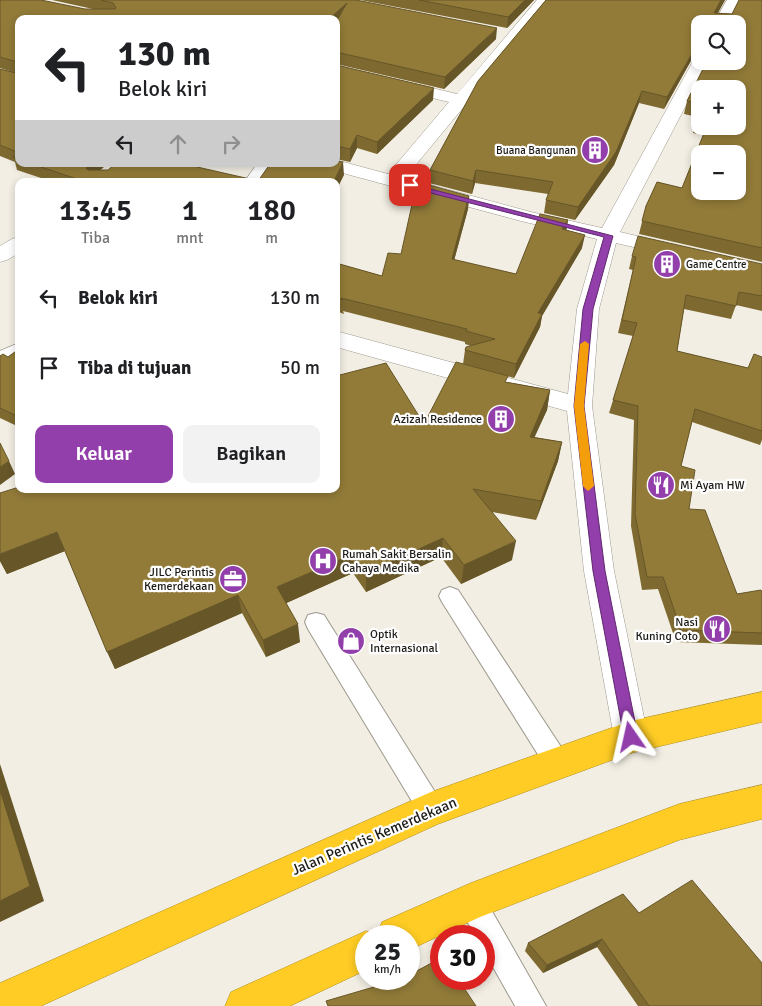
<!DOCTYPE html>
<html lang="id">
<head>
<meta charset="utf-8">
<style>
	:root { --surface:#fff; --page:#f2f2f2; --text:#202124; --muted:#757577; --accent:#923eab }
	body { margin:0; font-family:Signika,sans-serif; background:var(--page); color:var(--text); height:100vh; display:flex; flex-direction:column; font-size:19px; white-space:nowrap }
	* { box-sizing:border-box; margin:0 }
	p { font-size:16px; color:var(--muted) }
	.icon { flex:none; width:28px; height:28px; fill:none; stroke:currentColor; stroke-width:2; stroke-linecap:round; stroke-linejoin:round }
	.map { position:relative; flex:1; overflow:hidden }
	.sheet { position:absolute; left:15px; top:178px; width:325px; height:315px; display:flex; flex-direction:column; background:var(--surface); border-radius:10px; box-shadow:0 2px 8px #0003 }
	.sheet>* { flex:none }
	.top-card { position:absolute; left:15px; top:15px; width:325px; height:152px; border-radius:10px; box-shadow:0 2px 8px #0003; background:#fff; color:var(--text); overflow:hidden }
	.tools { position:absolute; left:691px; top:15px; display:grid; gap:10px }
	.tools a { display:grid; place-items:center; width:55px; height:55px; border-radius:10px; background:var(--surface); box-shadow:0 2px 8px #0003; font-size:25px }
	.speed { position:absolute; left:355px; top:925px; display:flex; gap:10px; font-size:25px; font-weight:700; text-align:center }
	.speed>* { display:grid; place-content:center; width:65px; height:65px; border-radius:50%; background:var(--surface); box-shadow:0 2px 8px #0003; line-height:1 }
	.speed small { font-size:12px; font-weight:400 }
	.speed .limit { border:8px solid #d22; background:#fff; color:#111 }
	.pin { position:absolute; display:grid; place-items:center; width:42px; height:42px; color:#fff; margin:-21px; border-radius:10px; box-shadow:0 2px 8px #0006 }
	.me { position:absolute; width:55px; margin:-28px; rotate:349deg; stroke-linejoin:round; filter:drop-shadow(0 0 4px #0008) }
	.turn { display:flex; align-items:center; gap:18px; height:105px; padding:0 20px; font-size:22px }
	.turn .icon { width:65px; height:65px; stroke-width:2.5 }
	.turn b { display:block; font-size:35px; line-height:42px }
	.lanes { display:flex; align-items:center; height:48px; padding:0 20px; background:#0003; justify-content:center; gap:25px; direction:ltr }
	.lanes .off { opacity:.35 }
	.eta { display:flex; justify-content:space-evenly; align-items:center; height:85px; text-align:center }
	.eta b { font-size:30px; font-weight:600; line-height:35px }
	.cta { display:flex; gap:10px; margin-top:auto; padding:10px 20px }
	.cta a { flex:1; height:58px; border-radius:10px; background:var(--accent); color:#fff; font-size:20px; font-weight:600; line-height:58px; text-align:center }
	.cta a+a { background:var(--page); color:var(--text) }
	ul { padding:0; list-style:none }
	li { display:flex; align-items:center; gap:15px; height:70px; padding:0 20px }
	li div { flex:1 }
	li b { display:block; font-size:19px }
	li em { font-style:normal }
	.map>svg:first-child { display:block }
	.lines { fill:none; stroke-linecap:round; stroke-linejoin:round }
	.lane-casing { stroke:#9d998f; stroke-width:2 }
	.street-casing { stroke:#9d998f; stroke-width:1 }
	.highway-casing { stroke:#af8e1f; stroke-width:1 }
	.lane { fill:#fff; fill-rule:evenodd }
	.street { fill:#fff; fill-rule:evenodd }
	.highway { fill:#fecc24; fill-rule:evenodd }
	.wall { fill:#7e6a31; fill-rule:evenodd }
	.shaded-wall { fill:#665628 }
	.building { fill:#927b39; stroke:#665628; fill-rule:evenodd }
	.route { fill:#923eab; stroke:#5f286f }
	.slow { fill:#f59e0b }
	.labels { text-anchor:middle; stroke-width:4.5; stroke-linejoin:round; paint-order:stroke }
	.far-poi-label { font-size:11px; fill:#1d1b17; stroke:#fff; text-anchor:end }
	.poi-label { font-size:12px; fill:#1d1b17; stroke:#fff; text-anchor:end }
	.near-street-label { font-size:15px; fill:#1d1b17; stroke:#fff }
</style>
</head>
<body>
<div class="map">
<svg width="762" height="1006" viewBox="0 0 762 1006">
	<rect width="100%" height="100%" fill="#f2eee3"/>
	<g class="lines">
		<g class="lane-casing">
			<g id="lane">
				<polygon points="450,587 458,590 567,756 570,764 567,772 558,776 549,772 442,602 439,596 442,590"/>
				<polygon points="316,613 324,615 440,800 444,809 440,818 431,822 422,818 308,629 305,622 308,615"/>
				<polygon points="471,888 481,892 546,1006 515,1006 484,951 484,936 475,936 457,902 461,892"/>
			</g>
		</g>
		<g class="street-casing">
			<g id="street">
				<polygon points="537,0 552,0 405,178 531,212 602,228 693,61 695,58 700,56 700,61 709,61 620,232 679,246 683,250 679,254 672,256 616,243 599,309 592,406 614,571 648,737 643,748 631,753 619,748 614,737 584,571 567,411 336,347 336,331 568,394 577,309 597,239 521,221 324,168 322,164 336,164 336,160 388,174 449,102 336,75 336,65 457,94"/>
				<polygon points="727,0 741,0 729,24 713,24"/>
				<polygon points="257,164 275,164 263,181 245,181"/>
				<polygon points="19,237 19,253 7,260 0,262 0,246 12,239"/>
				<polygon points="19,343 19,361 0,369 0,351"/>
			</g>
		</g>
		<g class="highway-casing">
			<g id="highway">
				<polygon points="762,692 762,722 631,753 438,824 41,1006 0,1006 0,983 431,792 631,721"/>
				<polygon points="762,785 762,819 679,840 480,917 409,950 409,936 366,936 366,970 290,1006 225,1006 231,992 366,931 377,935 382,922 471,883 679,804"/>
			</g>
		</g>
		<use href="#lane" class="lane"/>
		<use href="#street" class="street"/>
		<use href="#highway" class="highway"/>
	</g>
	<g class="wall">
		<polygon points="0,0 85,9 93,9 52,0 356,0 496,39 444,89 336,64 336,19 19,19 19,164 107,164 100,170 250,181 50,181 17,170 15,162 0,156 0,69 16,73 0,68"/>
		<polygon points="360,0 534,0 507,28"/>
		<path d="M546,0h179l-7,13 14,1 7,-14h23v262l-123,-28 7,-28 11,-24 25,6 21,-53 -10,-2 5,-16 -14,-3 3,-13 20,-40h31v-37h-38v31l-7,2 -29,52 -25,-6 -25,62 -39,55 -31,-7 2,-13 2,-6 -73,-11 -3,11 -43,-11 1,-13 48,-89zM700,89h38v37h-38zM700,154h38v37h-38z"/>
		<polygon points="336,65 433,100 377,154 357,148 350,162 336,159"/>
		<polygon points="469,196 468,209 454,260 516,274 568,220 566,230 582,248 542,316 540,327 514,378 463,364 465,350 471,346 465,344 465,342 343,311 344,314 336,311 336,263 382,276 401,254"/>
		<polygon points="632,256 762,264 762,311 736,305 731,319 684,309 677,351 748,368 762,357 762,440 760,445 692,422 681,466 689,509 737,594 762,592 762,645 676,642 658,589 642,590 631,526 634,420 609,413 633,336 618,333 633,270 629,269"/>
		<polygon points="19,349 19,427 0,418 0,356 8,357"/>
		<polygon points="507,382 550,390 547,410 534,437 562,442 558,461 536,520 492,512 512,560 461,584 441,557 366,592 353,573 286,603 300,642 266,657 242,613 115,669 65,551 7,574 0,561 424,424"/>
		<polygon points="639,913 762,1006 638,1006 597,947 543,973 525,951 528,943"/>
	</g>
	<g class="shaded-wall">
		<polygon points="525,0 534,0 507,28 508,17"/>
		<polygon points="721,0 725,0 711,24 714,13"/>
		<polygon points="347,3 336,24 336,19 329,19"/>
		<polygon points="497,28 496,39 444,89 445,77"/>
		<polygon points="700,44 700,55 693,57 664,109 667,97 697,45"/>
		<polygon points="434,88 433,100 377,154 377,142"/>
		<polygon points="642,91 639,103 614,165 575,220 578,207"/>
		<polygon points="357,135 357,148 350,162 350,149"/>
		<polygon points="343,162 344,175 336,191 336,181 334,181"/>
		<polygon points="90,164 107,164 89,181 86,168"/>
		<polygon points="476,170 475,183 472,194 473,181"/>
		<polygon points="469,196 468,209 451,272 452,259"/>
		<polygon points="568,220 566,234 562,229"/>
		<polygon points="585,235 582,248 542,316 540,327 514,378 516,364 538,313"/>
		<polygon points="550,390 547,410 526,456 530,437"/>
		<polygon points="562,442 558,461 536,520 541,501"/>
		<polygon points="9,461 15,474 0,485 0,467"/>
		<polygon points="57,532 65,551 7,574 0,561 0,554"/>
		<polygon points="443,538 441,557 366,592 366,573"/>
		<polygon points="516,541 512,560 461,584 464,565"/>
		<polygon points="353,554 353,573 280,606 277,587"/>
		<polygon points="238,595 242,613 115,669 107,652"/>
		<polygon points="298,624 300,642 266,657 263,640"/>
		<polygon points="0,764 44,901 0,922"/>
		<polygon points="602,939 597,947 543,973 547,965"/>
	</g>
	<g class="building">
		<polygon points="0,0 41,0 85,9 115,9 116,8 113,3 101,0 356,0 497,28 445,77 336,52 336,22 347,3 329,19 19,19 19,153 0,145 0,69 16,73 17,62 0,57"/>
		<polygon points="419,0 525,0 508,17"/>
		<path d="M546,0h175l-7,13 18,1 7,-14h23v248l-120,-27 4,-15 11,-24 25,6 25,-62h31v-37h-38v15l-13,-3 20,-40h31v-37h-38v20l-3,1 -30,52 -25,-6 -26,61 -38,55 -32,-7 7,-18 -77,-12 -3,11 -43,-11 48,-89zM700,154h38v37h-38z"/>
		<polygon points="336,65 434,88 377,142 357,135 350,149 336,146"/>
		<polygon points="700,113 700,121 697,120"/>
		<polygon points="19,154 19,159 13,157"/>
		<polygon points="336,161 343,162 334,181 258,181 270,164 336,164"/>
		<polygon points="32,164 90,164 86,168 88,170 108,170 115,164 184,164 250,179 246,181 83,181"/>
		<polygon points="422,183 469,196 452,259 516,274 540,214 568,220 562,229 585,235 538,313 542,314 516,364 465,350 466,347 495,339 466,331 467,329 341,298 343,300 336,298 336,263 382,276 388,253 401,254 413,200"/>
		<polygon points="638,236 762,264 762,296 739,292 736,306 686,295 677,351 748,368 754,354 762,357 762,431 695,409 681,466 695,470 689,509 705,510 737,594 761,590 762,592 762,633 681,630 663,577 647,577 635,514 638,406 613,400 637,323 622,320 636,257 632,256"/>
		<polygon points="19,349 19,417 0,408 0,356 3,354 8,357"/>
		<polygon points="456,362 508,376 505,382 550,390 530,437 562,442 541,501 473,489 516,541 464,565 443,538 366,573 353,554 277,587 298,624 263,640 238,595 107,652 57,532 0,554 0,493 19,487 19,489 336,489 336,376 386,363 424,424"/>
		<polygon points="0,443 9,461 0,467"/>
		<polygon points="0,790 30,886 0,901"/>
		<polygon points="692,880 762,963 762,1006 649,1006 602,939 547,965 528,943 623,894 639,913"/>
		<polygon points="441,958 441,979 458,979 476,1006 328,1006 326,1001 401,979 409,979 409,975"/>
	</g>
	<polygon class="route" points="407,183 613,236 593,309 584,406 605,571 638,737 636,741 631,743 626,741 624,737 593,571 574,406 583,309 604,237 407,187"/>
	<polygon class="slow" points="585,341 589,344 584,406 594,486 588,491 583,486 574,406 580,344"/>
	<defs>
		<g id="building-disc" transform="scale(1.4375)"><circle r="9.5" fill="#923eab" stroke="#fff"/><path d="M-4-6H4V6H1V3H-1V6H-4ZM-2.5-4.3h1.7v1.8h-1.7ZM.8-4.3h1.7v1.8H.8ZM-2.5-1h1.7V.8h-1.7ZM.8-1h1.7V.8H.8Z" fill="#fff"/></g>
		<g id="restaurant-disc" transform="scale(1.4375)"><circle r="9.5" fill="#923eab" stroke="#fff"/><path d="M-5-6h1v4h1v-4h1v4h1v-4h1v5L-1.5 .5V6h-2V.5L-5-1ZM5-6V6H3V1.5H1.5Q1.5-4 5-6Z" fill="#fff"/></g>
		<g id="hospital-disc" transform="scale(1.4375)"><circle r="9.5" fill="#923eab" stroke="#fff"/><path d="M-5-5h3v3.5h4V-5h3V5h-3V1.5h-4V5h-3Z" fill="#fff"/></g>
		<g id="office-disc" transform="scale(1.4375)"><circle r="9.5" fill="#923eab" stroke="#fff"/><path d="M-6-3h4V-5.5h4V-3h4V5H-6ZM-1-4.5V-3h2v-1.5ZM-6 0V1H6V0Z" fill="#fff"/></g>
		<g id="shop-disc" transform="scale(1.4375)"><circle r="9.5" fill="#923eab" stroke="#fff"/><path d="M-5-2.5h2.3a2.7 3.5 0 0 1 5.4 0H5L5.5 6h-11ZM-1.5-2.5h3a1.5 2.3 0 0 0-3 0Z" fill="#fff"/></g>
	</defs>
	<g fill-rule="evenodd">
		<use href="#building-disc" x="595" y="150"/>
		<use href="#building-disc" x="667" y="264"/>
		<use href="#building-disc" x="501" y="419"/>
		<use href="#restaurant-disc" x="661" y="485"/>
		<use href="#hospital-disc" x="323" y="561"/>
		<use href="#office-disc" x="233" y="579"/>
		<use href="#restaurant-disc" x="717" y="629"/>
		<use href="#shop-disc" x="351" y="641"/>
	</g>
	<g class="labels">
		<g class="far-poi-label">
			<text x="576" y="154">Buana Bangunan</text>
			<text x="686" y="268" text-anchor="start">Game Centre</text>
		</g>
		<g class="poi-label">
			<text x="482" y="423">Azizah Residence</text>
			<text x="680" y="489" text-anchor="start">Mi Ayam HW</text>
			<text x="342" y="558" text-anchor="start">Rumah Sakit Bersalin<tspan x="342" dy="14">Cahaya Medika</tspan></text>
			<text x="214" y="576">JILC Perintis<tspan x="214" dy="14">Kemerdekaan</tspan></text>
			<text x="698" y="626">Nasi<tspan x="698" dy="14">Kuning Coto</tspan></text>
			<text x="370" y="638" text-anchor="start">Optik<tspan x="370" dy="14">Internasional</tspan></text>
		</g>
		<g class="near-street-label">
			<text transform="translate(374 836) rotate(-23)" y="5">Jalan Perintis Kemerdekaan</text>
		</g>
	</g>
</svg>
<div class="tools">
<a><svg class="icon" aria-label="search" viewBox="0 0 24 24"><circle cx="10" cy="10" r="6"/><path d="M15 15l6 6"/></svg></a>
<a>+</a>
<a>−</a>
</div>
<div class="speed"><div>25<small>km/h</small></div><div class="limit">30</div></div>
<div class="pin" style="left:410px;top:185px;background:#d93025"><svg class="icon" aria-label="arrive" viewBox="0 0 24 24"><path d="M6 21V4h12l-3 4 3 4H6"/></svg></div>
<svg class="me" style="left:631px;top:737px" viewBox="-20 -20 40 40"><path d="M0-17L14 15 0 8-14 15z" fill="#923eab" stroke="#fff" stroke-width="4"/></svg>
<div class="top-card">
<div class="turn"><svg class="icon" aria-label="left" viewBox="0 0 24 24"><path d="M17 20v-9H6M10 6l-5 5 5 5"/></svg><div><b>130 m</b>Belok kiri</div></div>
<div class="lanes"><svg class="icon" aria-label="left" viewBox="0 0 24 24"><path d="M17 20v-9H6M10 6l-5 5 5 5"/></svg><svg class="icon off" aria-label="ahead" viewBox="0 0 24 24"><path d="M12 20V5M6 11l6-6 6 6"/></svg><svg class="icon off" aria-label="right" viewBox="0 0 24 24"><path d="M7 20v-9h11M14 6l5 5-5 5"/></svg></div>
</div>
<section class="sheet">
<div class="eta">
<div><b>13:45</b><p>Tiba</p></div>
<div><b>1</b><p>mnt</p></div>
<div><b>180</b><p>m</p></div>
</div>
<ul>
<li><svg class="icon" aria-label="left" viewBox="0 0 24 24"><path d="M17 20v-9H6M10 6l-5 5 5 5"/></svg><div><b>Belok kiri</b></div><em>130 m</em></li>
<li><svg class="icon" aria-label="arrive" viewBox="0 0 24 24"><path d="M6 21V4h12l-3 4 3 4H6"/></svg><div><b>Tiba di tujuan</b></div><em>50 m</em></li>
</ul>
<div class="cta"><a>Keluar</a><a>Bagikan</a></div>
</section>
</div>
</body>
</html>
